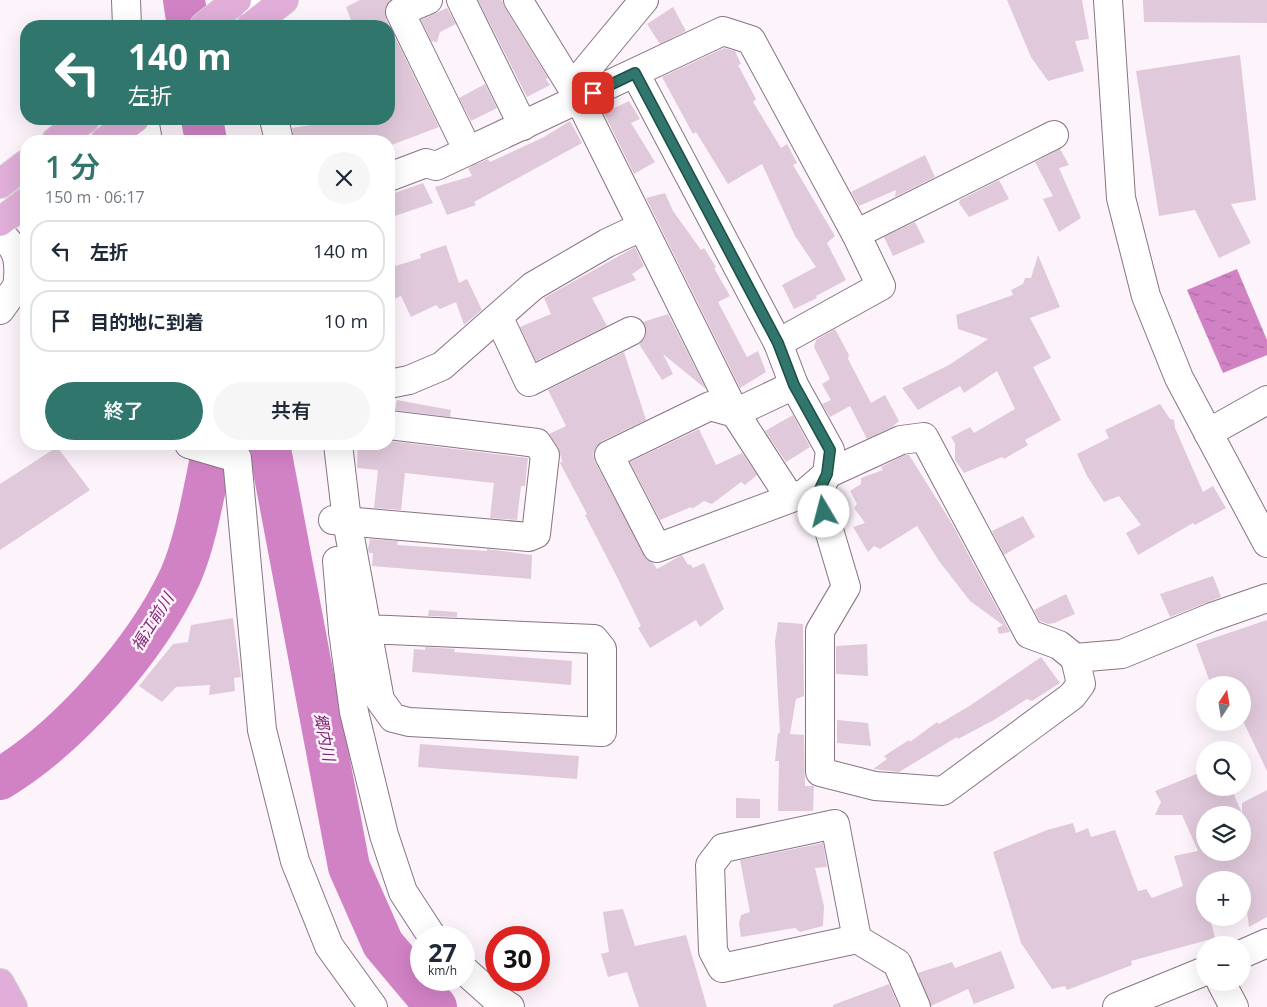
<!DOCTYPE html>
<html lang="ja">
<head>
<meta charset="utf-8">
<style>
	:root { --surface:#fff; --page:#f6f6f7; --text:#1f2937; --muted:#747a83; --line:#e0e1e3; --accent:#30766c }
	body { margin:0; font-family:"Open Sans","Noto Sans JP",sans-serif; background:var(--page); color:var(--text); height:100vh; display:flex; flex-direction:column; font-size:19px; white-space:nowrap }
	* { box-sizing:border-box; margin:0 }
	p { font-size:16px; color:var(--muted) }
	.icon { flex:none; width:28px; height:28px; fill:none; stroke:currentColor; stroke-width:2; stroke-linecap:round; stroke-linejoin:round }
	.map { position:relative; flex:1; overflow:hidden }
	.drawer { position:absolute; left:20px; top:135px; width:375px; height:315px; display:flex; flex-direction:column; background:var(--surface); border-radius:20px; box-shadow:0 5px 20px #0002 }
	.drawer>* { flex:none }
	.hud { position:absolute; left:20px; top:20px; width:375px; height:105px; border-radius:20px; box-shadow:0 5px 20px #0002; background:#30766c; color:#fff; overflow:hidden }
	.needle { width:32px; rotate:12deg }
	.buttons { position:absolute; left:1196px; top:676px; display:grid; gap:10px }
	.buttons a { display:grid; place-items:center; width:55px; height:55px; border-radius:50%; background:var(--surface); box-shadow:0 5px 20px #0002; font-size:25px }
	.speed { position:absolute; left:410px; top:926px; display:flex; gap:10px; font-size:25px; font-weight:700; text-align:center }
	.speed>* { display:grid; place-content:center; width:65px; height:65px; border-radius:50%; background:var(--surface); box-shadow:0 5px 20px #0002; line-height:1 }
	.speed small { font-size:12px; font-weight:400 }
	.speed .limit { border:8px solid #d22; background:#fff; color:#111 }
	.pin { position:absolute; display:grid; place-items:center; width:42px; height:42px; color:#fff; margin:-21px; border-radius:10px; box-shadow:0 2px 8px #0006 }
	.me { position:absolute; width:55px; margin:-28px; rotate:352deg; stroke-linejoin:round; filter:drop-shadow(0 0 4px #0008) }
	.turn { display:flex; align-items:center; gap:18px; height:105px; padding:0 25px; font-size:22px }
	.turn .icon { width:65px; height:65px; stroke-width:2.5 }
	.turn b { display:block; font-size:35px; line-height:42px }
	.round { display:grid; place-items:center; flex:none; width:52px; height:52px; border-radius:26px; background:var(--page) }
	.summary { display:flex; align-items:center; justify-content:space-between; height:85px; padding:0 25px }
	h1 { font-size:30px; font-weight:600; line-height:38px; color:var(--accent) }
	.action { display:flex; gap:10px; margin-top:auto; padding:10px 25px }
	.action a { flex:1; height:58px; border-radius:30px; background:var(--accent); color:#fff; font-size:20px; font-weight:600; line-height:58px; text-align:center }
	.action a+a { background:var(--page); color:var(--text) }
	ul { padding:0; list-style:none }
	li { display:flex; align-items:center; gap:15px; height:62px; margin:0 10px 8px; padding:0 15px; border:2px solid var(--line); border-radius:20px }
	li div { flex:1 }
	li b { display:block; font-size:19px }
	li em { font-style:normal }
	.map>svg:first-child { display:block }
	.water { fill:url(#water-ripples) }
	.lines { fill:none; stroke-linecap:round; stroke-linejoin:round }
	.river { stroke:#d182c5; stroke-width:42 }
	.building { fill:#e0c9db; fill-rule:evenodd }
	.minor-casing { stroke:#887384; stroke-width:30 }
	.major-casing { stroke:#d4d2d3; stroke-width:30 }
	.minor { stroke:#fff; stroke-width:28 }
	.major { stroke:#e0aed8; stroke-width:28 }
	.route-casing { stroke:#1f4d46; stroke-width:12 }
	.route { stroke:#30766c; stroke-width:9 }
	.labels { text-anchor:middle; stroke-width:5; stroke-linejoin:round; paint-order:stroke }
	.water-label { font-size:16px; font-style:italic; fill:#7d1f73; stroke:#fdf3fb }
</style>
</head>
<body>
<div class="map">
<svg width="1267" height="1007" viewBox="0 0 1267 1007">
	<defs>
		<pattern id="water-ripples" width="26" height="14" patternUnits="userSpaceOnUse" patternTransform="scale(1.25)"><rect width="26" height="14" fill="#d182c5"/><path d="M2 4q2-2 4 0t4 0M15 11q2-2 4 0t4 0" fill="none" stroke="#ab6ba1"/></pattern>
	</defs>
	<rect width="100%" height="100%" fill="#fdf3fb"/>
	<polygon class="water" points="1237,269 1267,340 1267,355 1223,373 1187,290"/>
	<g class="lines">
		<g class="river">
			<polyline points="184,0 188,26"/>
			<polyline points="202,119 206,141"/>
			<polyline points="269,444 349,867 383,944 436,1007"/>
			<path d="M0,779c69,-42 146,-129 180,-202 17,-38 25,-93 34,-133"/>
		</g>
	</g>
	<g class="building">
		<polygon points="360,0 391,0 385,10 386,19 439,127 389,146 389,141 294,141 292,128 351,119 389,119 389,26 353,26 346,7"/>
		<polygon points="478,0 502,0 505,8 548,78 546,79 550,85 527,97"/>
		<polygon points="1007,0 1082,0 1089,39 1075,41 1084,71 1048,81 1031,57"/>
		<polygon points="1143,0 1267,0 1267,23 1144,22"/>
		<polygon points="673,7 686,31 660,44 647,24"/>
		<polygon points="447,8 456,24 440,32 437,42 431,41 421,20"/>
		<polygon points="724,48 735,51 741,64 738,65 756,99 753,102 781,148 787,144 797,163 793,165 835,236 827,243 846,280 816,296 817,298 794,309 782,285 816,267 795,236 762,164 728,184 696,132 693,134 662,77"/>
		<polygon points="1240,55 1256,200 1231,204 1251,243 1219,258 1195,210 1159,216 1136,71"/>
		<polygon points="485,84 497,108 471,121 459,98"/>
		<polygon points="629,101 640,119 631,123 655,162 634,174 604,113"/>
		<polygon points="570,121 582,143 474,202 476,205 447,215 435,187 472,176 468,168 488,159 490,162 544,137"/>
		<polygon points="1060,149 1069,165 1059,168 1081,218 1059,232 1043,199 1053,196 1035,162"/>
		<polygon points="925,155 935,177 895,197 896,190 859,206 851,192"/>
		<polygon points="999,180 1009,199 969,217 959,203 960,200"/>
		<polygon points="423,183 433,203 389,218 389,195"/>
		<polygon points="665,193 673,211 701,250 704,248 716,267 714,268 730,296 718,302 747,357 758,351 766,372 740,388 646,198"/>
		<polygon points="915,222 925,242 893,256 884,237"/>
		<polygon points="446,245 459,283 467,279 482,310 464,325 456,302 440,309 436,305 411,317 401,296 389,301 389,268 421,258 420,254"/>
		<polygon points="635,247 644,266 632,274 636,280 592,298 607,326 536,361 520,327 551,314 544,298"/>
		<polygon points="1038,255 1060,307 1030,318 1051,358 1033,367 1061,420 1025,440 1028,445 1004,459 1002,457 964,473 955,460 955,444 951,437 970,427 974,433 1015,409 997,371 964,393 960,386 918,410 902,388 949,365 988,339 958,329 956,315 1013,295 1011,290 1023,284 1025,278 1031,278"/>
		<polygon points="668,314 706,389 663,354 673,374 662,380 639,344 644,339 646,332 643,322"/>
		<polygon points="835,329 849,355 848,359 871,403 885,395 899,421 892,427 867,439 850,406 830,417 822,404 831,400 822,384 830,379 814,347 816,340"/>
		<polygon points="624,352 646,420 602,441 596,447 593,454 595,462 648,560 653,563 657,569 682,555 688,565 690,564 693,568 704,563 724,609 700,627 696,620 650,648 638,628 641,626 615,573 585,515 587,514 560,463 562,461 558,447 549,434 566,426 548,390"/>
		<polygon points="397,400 451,410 450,417 395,410"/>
		<polygon points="1160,404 1170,419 1174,420 1175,428 1203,492 1213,486 1226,508 1195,525 1193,523 1138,555 1126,533 1141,525 1119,496 1104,502 1087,476 1077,454 1109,438 1105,430"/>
		<polygon points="793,415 810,447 786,462 765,431"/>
		<polygon points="699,429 716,465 742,453 757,475 745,485 741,482 712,504 704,501 692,509 691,507 660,520 630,462"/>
		<polygon points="390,441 528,458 525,486 521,486 517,520 490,518 494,483 405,473 401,510 374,508 378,470 357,468 358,444 389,444"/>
		<polygon points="57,447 90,490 0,550 0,484"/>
		<polygon points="905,455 909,455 951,522 1010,632 999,634 997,628 1003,625 970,601 939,561 917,526 880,549 874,546 868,552 853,527 865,523 854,508 857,504 850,491 861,484 861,478 883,470 881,467"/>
		<polygon points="1023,516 1035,537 1004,555 992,531"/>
		<polygon points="370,539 398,541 397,545 487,551 487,549 532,555 531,579 372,566 373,553 369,553 368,549"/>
		<polygon points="1213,576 1221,597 1170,617 1160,594"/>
		<polygon points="1066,594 1075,614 1054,623 1048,624 1040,621 1034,610"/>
		<polygon points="429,610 457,612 457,617 428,616"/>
		<polygon points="233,618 241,677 234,678 235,691 209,695 210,685 176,687 162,702 139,686 173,644 188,642 191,625"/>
		<polygon points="1267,620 1267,771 1242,719 1242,685 1211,685 1196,644"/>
		<polygon points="778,622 803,624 804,696 796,699 790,734 804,735 805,786 814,786 813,811 778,811 779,761 775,761 778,733 780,733 775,641"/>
		<polygon points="867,644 868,676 836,674 836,646"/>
		<polygon points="425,647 455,649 454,652 572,661 571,685 412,672 414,649 425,650"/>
		<polygon points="1041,657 1060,683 1032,701 1027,699 994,720 958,739 957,737 899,772 873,769 887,759 884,756 909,740 910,742 937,722 939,724 971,705"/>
		<polygon points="837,720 868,723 871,746 837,743"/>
		<polygon points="420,744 579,756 577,779 418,767"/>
		<path d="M1199,773l6,8v7h26l11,25v-10l25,-13v127l-18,10 -3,-24 -4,1v-24h-37v38h5l5,20 -84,23 1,4 -65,25 -2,-4 -13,3 -31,-46 -28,-91 54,-22 26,-7 3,10 12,-5 3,9 24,-7 23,61 8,-2 6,9 31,-12 -9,-30 24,-5 -16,-36h-27l6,-13 -6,-11zM1205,815h37v37h-37z"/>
		<polygon points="736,798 760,799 760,818 736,818"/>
		<polygon points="823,843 827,867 815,868 824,906 823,926 800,932 795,928 741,937 739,924 741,915 750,912 740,860"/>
		<polygon points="623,909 635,946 686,935 707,1007 639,1007 627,972 608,977 601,954 609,952 603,912"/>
		<polygon points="1001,951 1015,988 974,1004 968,989 931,1006 918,973 952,962 955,968"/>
		<polygon points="889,984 899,1007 833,1007 833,1005"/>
	</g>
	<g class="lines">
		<g class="minor-casing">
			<g id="minor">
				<polyline points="126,0 127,26"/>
				<polyline points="255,0 258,26"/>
				<polyline points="428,0 400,12 468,151"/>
				<polyline points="461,0 523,126"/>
				<polyline points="518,0 579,99 735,413 790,498"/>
				<polyline points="1108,0 1121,198 1146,296 1179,378 1267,543"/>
				<polyline points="635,73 778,343 794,385 830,450 827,474 818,493 846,587 820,631 820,772 875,786 943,791 1072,696 1081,684 1075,658 1122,654 1212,617 1267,598"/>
				<polyline points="572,87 644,0"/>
				<polyline points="144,119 148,141"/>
				<polyline points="274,119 279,141"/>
				<polyline points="389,177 426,163 436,166 723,31 751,40 856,234 881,286 778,343"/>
				<path d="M0,234c20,16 20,30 17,54"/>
				<polyline points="856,234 1054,135"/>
				<polyline points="0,310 26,274"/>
				<polyline points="499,318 529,382 631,331"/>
				<polyline points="389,384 409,380 442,366 533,286 607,243 641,227"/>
				<polyline points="794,385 735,413 710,406 609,455 657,548 805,493 827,474 901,440 924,437 1029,634 1059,645 1075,658"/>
				<polyline points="1208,433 1267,400"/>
				<polyline points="189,444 237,458 262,730 295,861 329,946 373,1007"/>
				<polyline points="338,444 347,521 380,700 393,718 409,722 602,732 602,649 594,639 366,629 343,631"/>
				<polyline points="333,520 529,537 536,534 545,455 537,443 389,425"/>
				<polyline points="337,561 343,631 354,712 384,835 403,892 433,938"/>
				<polyline points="857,939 835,824 723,848 710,865 713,951 722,968 857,939 897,963 916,1007"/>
				<polyline points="1242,954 1267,943"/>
				<polyline points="464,970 494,997 510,1007"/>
				<polyline points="1221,982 1234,1007"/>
				<polyline points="1117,1007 1205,971"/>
			</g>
		</g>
		<g class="major-casing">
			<g id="major">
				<polyline points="204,26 237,0"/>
				<polyline points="251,26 284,0"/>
				<polyline points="56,141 85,119"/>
				<polyline points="105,141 135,119"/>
				<polyline points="0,184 26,164"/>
				<polyline points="0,222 26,202"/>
				<polyline points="0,983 13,1007"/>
			</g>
		</g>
		<use href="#minor" class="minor"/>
		<use href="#major" class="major"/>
	</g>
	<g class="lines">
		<g class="route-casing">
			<polyline id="route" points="593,93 635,73 778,343 794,385 830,450 827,474 818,493 824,512"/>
		</g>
		<use href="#route" class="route"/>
	</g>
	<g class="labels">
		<g class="water-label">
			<text transform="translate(152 622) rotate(-58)" y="6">福江前川</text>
			<text transform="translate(325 737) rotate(79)" y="6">郷内川</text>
		</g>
	</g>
</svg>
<div class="buttons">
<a><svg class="needle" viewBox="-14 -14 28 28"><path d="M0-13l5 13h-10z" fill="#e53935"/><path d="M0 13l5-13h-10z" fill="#747a83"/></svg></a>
<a><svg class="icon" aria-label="search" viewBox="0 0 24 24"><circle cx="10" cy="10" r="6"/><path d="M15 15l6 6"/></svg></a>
<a><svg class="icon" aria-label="layers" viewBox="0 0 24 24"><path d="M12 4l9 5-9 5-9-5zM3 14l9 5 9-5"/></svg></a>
<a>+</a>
<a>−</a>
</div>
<div class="speed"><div>27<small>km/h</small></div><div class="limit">30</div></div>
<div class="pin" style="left:593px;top:93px;background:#d93025"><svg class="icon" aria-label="arrive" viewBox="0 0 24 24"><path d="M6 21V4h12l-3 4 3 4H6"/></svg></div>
<svg class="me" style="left:824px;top:512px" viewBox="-20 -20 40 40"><circle r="19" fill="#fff"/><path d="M0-13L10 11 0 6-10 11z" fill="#30766c"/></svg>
<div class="hud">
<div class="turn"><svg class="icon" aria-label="left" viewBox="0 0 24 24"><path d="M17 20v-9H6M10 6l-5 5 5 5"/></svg><div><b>140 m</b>左折</div></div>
</div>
<section class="drawer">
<div class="summary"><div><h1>1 分</h1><p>150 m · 06:17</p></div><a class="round"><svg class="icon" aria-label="close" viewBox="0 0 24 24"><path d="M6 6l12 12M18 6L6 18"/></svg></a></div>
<ul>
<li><svg class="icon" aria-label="left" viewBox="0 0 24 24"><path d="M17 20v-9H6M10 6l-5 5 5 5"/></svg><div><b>左折</b></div><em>140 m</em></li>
<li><svg class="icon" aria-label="arrive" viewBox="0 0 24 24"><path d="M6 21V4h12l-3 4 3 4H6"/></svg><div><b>目的地に到着</b></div><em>10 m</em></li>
</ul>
<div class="action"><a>終了</a><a>共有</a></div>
</section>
</div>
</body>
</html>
